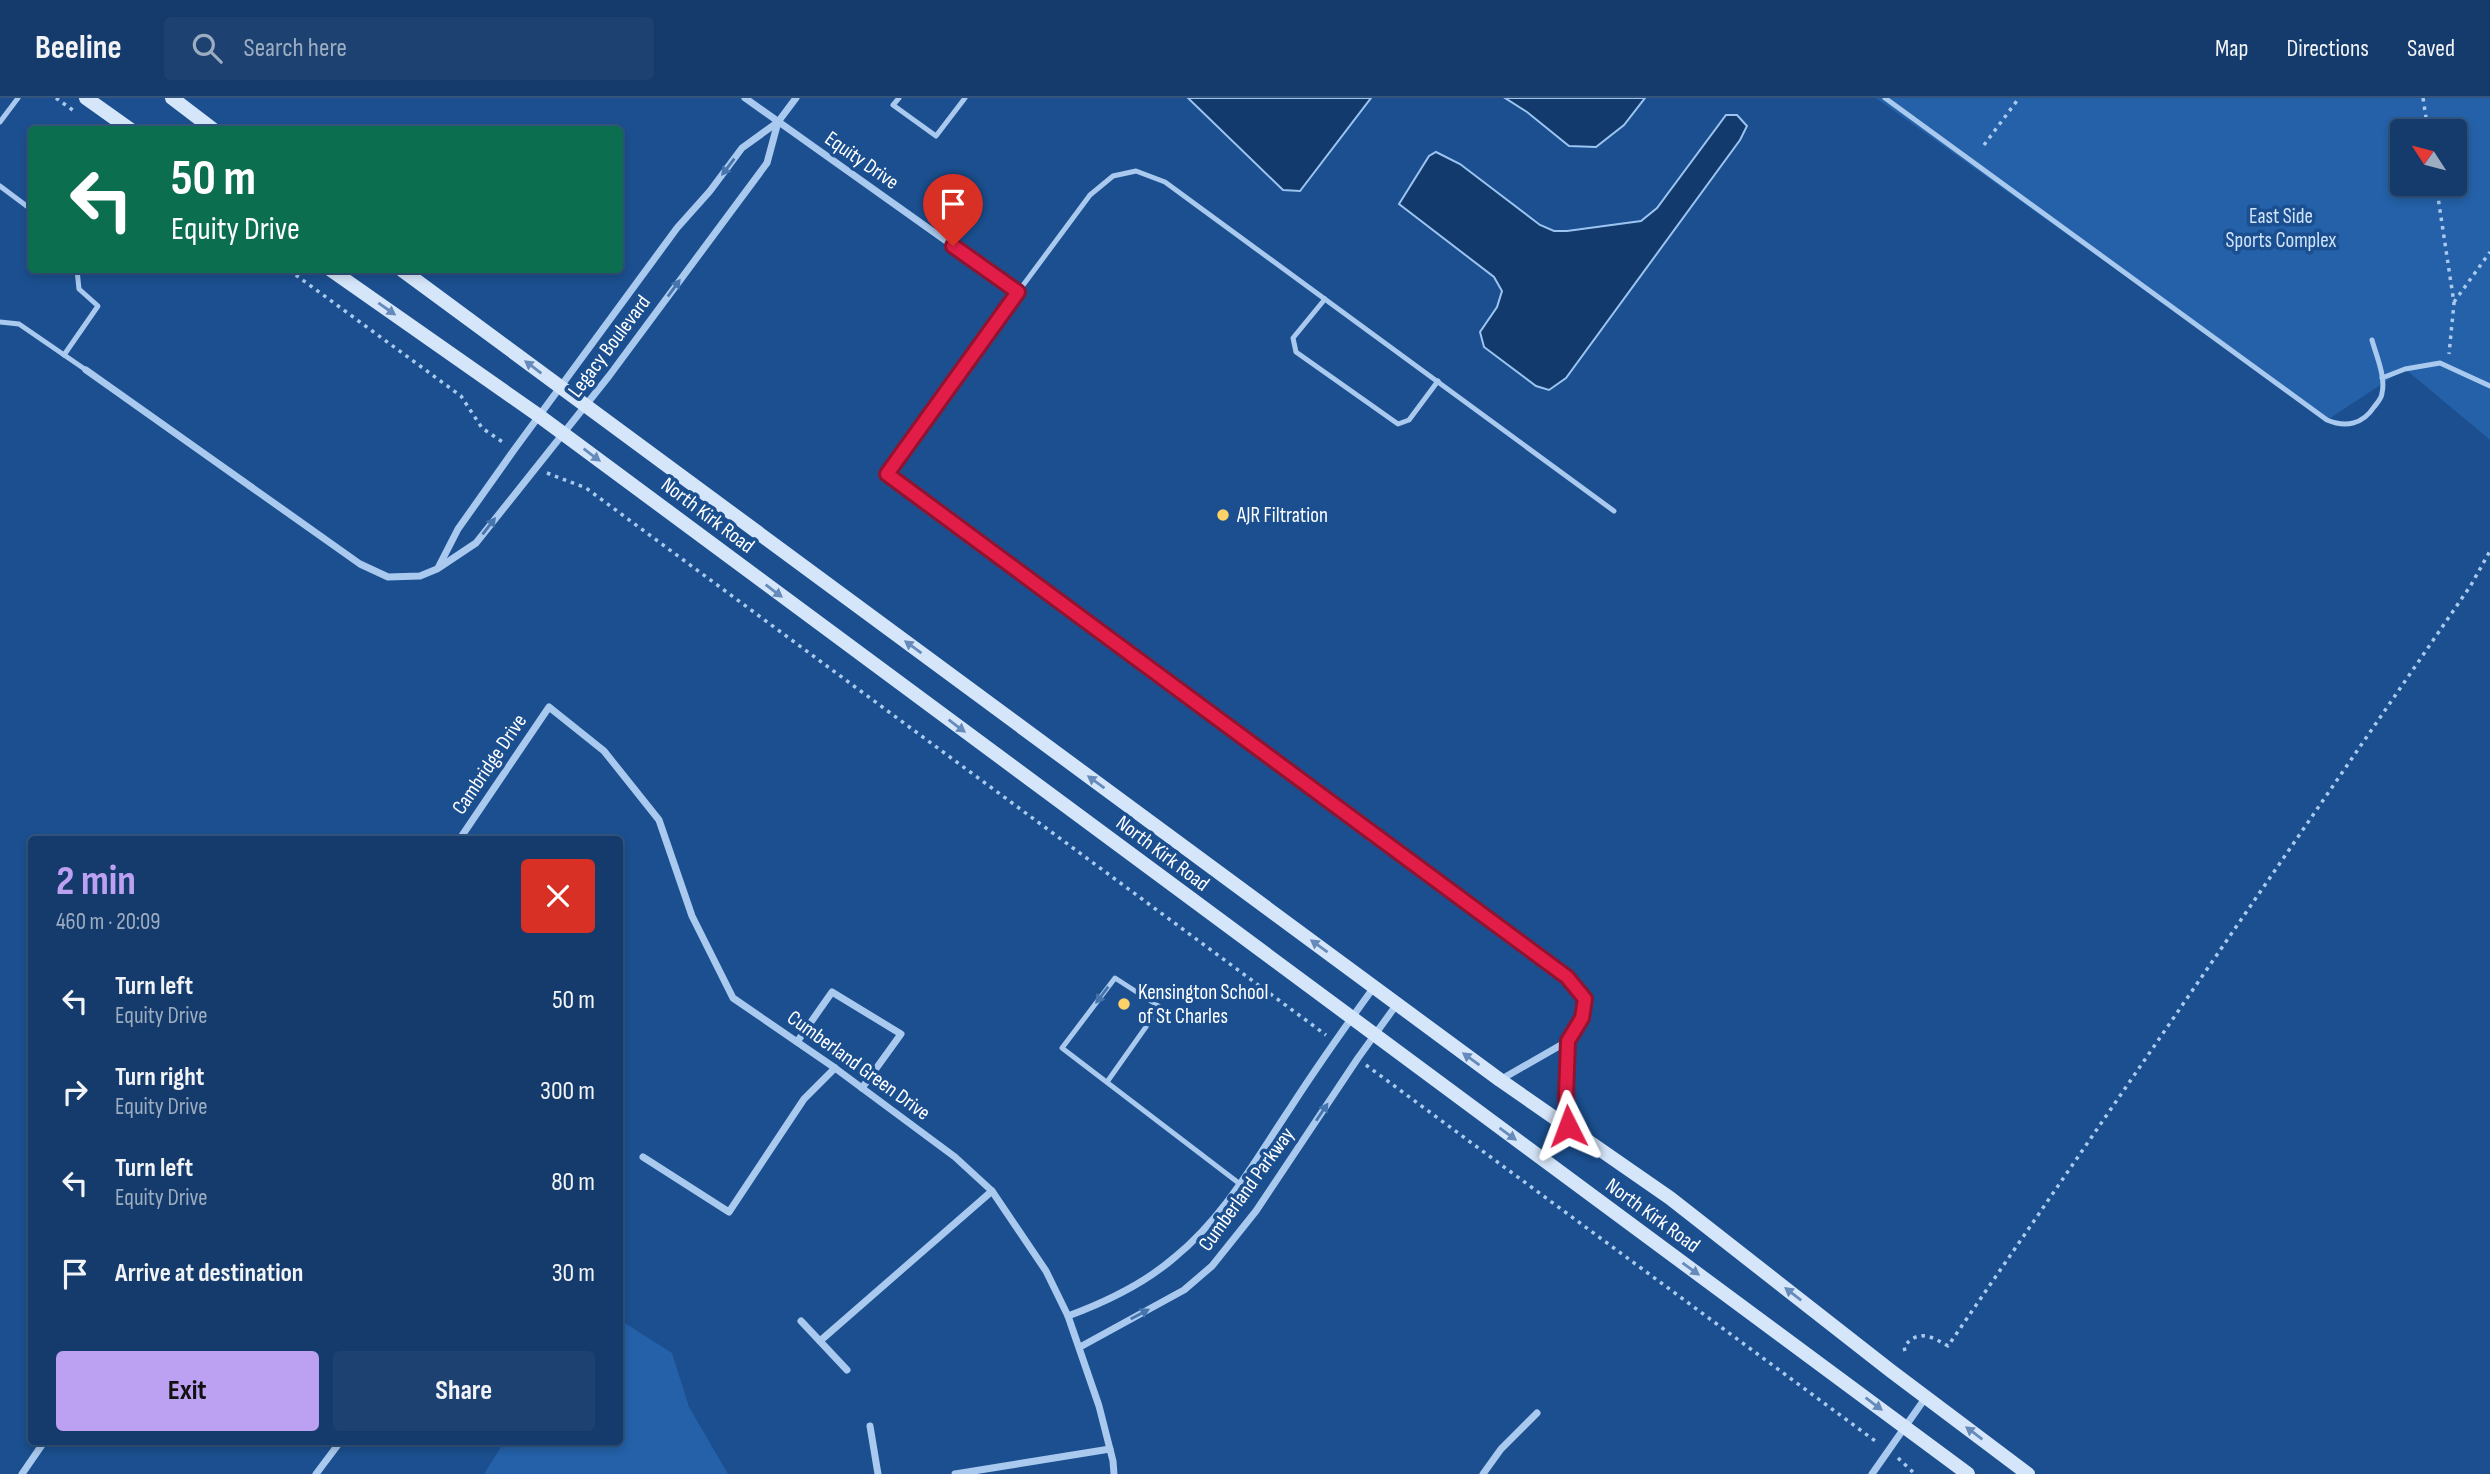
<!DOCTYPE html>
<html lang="en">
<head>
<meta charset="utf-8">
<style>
	:root { --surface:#143b6b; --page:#1d4271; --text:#f1f3f6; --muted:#9dadc1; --line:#33557e; --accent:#bca0f2 }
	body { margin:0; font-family:"Sofia Sans Condensed",sans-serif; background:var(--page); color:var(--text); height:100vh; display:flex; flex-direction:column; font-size:26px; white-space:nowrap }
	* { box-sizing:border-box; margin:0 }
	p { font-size:23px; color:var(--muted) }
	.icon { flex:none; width:38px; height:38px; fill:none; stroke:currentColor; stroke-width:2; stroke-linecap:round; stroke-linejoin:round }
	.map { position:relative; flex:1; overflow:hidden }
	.sheet { position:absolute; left:28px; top:738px; width:595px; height:609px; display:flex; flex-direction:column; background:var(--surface); border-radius:7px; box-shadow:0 4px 10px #0003,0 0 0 2px var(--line) }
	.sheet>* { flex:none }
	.top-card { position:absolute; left:28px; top:28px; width:595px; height:147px; border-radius:7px; box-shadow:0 4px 10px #0003,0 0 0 2px var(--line); background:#0b6e4f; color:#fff; overflow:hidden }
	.needle { width:46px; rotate:306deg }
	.tools { position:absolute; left:2390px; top:21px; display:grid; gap:14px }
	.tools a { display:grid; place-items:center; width:77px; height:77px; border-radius:7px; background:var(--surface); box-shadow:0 4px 10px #0003,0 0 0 2px var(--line); font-size:35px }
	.pin { position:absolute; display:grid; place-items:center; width:60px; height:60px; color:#fff; margin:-72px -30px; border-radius:50% 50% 50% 0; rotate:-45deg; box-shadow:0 0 7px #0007 }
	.pin .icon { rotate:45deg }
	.me { position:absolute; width:77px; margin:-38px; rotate:357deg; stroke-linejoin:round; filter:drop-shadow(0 0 5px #0008) }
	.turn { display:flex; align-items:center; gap:24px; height:147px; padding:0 28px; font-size:32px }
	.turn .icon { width:91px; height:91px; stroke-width:2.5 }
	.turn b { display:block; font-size:49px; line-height:60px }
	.round { display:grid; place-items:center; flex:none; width:74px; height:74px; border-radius:7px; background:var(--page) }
	.overview { display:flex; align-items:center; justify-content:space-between; height:119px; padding:0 28px }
	h1 { font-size:42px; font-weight:700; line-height:52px; color:var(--accent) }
	.cta { display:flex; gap:14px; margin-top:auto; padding:14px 28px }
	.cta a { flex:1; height:80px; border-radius:7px; background:var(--accent); color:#111; font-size:28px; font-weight:700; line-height:80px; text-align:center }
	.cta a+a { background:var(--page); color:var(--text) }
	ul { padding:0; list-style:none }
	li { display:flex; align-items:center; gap:21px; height:91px; padding:0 28px }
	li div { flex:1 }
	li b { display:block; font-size:26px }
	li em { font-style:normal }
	header { display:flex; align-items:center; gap:42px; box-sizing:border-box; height:98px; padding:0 35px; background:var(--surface); border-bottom:2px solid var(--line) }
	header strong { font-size:33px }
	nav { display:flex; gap:38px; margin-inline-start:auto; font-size:24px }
	.search { width:490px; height:63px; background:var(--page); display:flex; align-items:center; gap:18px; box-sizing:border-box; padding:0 24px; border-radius:7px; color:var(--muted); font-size:26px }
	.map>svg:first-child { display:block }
	.green { fill:#2461a8; fill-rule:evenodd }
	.water { fill:#123a6d; stroke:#9cc4f0; stroke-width:2 }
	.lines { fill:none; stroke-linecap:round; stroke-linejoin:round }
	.path { stroke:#a9c9ee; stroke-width:3.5; stroke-dasharray:3.5 5; stroke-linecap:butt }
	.lane { stroke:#a9c9ee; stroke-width:5 }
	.street { stroke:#a9c9ee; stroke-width:7 }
	.secondary { stroke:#d6e6fa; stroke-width:14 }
	.oneway { fill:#4674ac }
	.oneway2 { fill:#668bba }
	.route-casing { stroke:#92132f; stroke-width:18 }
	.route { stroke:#e11d48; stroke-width:12 }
	.poi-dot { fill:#ffd166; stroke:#1b4f8f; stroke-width:2.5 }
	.labels { text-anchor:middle; stroke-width:7; stroke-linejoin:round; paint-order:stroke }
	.street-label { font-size:21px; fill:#fff; stroke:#1b4f8f }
	.park-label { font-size:21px; fill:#cfe3fa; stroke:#1b4f8f }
	.poi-label { font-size:21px; fill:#fff; stroke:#1b4f8f; text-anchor:start }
</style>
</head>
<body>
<header>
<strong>Beeline</strong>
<div class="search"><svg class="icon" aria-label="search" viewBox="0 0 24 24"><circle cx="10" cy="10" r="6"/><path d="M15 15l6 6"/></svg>Search here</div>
<nav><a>Map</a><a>Directions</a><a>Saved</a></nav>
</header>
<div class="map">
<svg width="2490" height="1376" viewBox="0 0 2490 1376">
	<rect width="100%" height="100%" fill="#1b4f8f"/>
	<g class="green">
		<path d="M1876,0h614v342l-85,-71 -78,51zM2403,33h52v53h-52z"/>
		<polygon points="620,1222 672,1255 689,1309 728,1376 484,1376 504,1344 620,1344"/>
	</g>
	<g class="water">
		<polygon points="1188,0 1371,0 1300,93 1283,92"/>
		<polygon points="1505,0 1645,0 1624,27 1596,49 1569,48 1527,14"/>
		<polygon points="1726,17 1737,17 1747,28 1740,42 1566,280 1549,292 1536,288 1484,249 1480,234 1497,209 1502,193 1494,179 1399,106 1429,58 1436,54 1460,66 1540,127 1554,133 1567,133 1641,123 1657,110"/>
	</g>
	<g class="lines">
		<g class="path">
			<polyline points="56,0 74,13"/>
			<polyline points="2423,0 2428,33"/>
			<polyline points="1984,47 2019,0"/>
			<polyline points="2436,86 2454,205 2449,256"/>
			<polyline points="289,172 461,298 482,330 504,345"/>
			<polyline points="2454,204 2490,154"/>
			<polyline points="547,375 586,390 1326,937"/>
			<polyline points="1366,967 1878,1345"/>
			<path d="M1905,1253l-1,-4c14,-19 28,-10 44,-1l475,-691 48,-70 19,-34"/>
			<polyline points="1898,1360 1915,1376"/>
		</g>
		<g class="lane">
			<polyline points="899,0 893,7 936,38 965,0"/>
			<path d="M1885,0l442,322c19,8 36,4 47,-13 3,-4 8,-9 8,-14 4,-16 -6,-38 -10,-53"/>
			<polyline points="0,24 18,0"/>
			<polyline points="0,88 32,112"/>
			<polyline points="1018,194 1090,97 1113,78 1136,73 1165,84 1614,413"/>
			<polyline points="1325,201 1293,240 1296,254 1398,326 1409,322 1438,283"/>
			<polyline points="0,224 19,226 86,272"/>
			<polyline points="64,257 98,208 79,191 77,172"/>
			<polyline points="2382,280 2405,271 2440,265 2490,288"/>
			<polyline points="1107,984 1160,909 1115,880 1062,950 1240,1086"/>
		</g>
		<g class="street">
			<polyline points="745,0 1018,194 887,376 1567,879 1585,901 1582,920 1568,943 1566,998 1568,1027"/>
			<polyline points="86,272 360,466 388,479 420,478 437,471 476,445 609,278 767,65 778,24"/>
			<polyline points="439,468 458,431 514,352 677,130 710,93 742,50 778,24 796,0"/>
			<polyline points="459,742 549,609 604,653 659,722 692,818 733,900 835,970 955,1059 992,1093 1046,1173 1068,1218 1099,1308 1113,1363 1114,1376"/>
			<polyline points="797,944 832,894 901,936 862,990"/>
			<polyline points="1500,982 1568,943"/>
			<polyline points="643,1059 729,1114 804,1001 835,970"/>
			<path d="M1068,1218c38,-14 76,-32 107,-59 49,-40 79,-95 114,-147 27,-42 56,-83 85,-123"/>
			<polyline points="801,1223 847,1272"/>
			<polyline points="820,1243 992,1093"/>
			<polyline points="1080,1249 1184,1192 1212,1168 1256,1113 1358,960 1397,906"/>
			<polyline points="870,1328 878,1376"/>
			<polyline points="22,1376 44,1344"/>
			<polyline points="316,1376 340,1344"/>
			<polyline points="955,1376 1110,1351"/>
			<polyline points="1483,1376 1501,1351 1537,1315"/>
			<polyline points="1872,1376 1926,1299"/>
		</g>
		<g class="secondary">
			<polyline points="86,0 131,32"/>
			<polyline points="172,0 214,32"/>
			<polyline points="331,172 538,317 1968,1376"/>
			<polyline points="402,172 1500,982 1670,1100 1891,1273 2028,1376"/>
		</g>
	</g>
	<defs><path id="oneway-solid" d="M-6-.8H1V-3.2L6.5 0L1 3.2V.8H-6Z" transform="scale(1.75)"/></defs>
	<g class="oneway">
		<use href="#oneway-solid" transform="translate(728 69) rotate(127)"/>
		<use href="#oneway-solid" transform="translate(674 190) rotate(-54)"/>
		<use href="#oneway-solid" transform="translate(489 428) rotate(-52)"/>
		<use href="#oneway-solid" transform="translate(1102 897) rotate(127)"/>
		<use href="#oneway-solid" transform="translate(1322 1014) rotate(-56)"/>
		<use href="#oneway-solid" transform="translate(1140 1216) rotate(-28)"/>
	</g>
	<g class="oneway2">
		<use href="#oneway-solid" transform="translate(387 211) rotate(35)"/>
		<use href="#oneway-solid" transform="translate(533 269) rotate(-143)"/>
		<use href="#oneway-solid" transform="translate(592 357) rotate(37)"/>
		<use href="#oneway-solid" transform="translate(774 493) rotate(37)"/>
		<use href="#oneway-solid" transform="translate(913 549) rotate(-144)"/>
		<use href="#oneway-solid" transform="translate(957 628) rotate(37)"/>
		<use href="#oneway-solid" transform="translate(1096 684) rotate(-144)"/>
		<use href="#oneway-solid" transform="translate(1319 848) rotate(-144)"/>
		<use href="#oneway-solid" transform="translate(1471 961) rotate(-144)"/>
		<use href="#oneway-solid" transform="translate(1508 1036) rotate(36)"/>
		<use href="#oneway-solid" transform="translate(1691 1171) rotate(36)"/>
		<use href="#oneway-solid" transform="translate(1793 1196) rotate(-142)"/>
		<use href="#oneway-solid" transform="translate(1874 1306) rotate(37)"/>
		<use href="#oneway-solid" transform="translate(1974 1335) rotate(-143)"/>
	</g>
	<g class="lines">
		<g class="route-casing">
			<polyline id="route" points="953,148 1018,194 887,376 1567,879 1585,901 1582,920 1568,943 1566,998 1568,1028"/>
		</g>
		<use href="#route" class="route"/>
	</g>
	<g class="poi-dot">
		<circle cx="1223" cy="417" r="7"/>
		<circle cx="1124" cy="906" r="7"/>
	</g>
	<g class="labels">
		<g class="street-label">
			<text transform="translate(862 62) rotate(35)" y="7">Equity Drive</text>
			<text transform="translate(609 248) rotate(-53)" y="7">Legacy Boulevard</text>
			<text transform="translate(708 417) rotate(37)" y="7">North Kirk Road</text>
			<text transform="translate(489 666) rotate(-56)" y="7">Cambridge Drive</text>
			<text transform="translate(1163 755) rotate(37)" y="7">North Kirk Road</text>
			<text transform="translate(859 967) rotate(36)" y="7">Cumberland Green Drive</text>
			<text transform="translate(1246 1091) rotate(-54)" y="7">Cumberland Parkway</text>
			<text transform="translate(1653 1117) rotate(36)" y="7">North Kirk Road</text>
		</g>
		<g class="park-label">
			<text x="2281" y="125">East Side<tspan x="2281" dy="24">Sports Complex</tspan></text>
		</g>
		<g class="poi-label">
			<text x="1237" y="424">AJR Filtration</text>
			<text x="1138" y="901">Kensington School<tspan x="1138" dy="24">of St Charles</tspan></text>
		</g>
	</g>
</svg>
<div class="tools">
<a><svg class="needle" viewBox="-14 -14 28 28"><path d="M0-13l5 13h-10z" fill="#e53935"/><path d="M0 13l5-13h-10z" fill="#9dadc1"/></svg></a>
</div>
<div class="pin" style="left:953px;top:148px;background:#d93025"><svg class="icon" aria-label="arrive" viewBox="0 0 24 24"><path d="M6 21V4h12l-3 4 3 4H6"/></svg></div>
<svg class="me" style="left:1568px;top:1028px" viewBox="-20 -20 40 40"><path d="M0-17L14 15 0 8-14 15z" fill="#e11d48" stroke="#fff" stroke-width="4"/></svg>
<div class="top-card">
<div class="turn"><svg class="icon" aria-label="left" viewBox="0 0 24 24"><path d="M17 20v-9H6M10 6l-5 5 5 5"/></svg><div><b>50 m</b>Equity Drive</div></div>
</div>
<section class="sheet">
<div class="overview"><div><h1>2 min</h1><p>460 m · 20:09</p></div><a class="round" style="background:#d93025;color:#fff"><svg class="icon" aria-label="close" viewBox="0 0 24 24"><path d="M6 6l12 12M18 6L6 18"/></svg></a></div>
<ul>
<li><svg class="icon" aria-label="left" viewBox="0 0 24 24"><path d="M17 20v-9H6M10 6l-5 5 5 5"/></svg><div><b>Turn left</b><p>Equity Drive</p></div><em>50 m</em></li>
<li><svg class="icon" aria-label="right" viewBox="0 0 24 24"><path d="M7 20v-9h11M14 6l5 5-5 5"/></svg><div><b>Turn right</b><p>Equity Drive</p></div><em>300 m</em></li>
<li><svg class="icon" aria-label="left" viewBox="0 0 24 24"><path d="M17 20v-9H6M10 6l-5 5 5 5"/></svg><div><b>Turn left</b><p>Equity Drive</p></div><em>80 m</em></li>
<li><svg class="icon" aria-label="arrive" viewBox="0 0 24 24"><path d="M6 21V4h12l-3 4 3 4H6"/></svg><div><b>Arrive at destination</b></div><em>30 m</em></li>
</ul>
<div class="cta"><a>Exit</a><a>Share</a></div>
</section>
</div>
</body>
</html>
